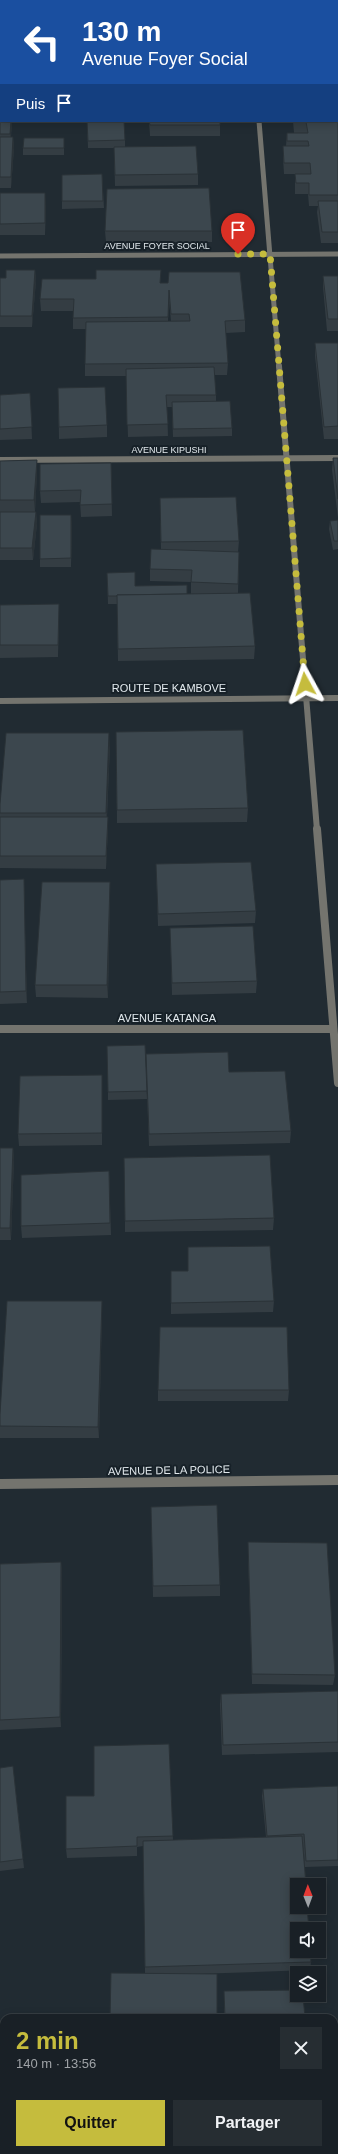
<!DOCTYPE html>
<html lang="fr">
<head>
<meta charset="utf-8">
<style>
	:root { --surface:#192026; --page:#262d32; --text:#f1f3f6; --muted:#9fa3a7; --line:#373e43; --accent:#c5bc3d }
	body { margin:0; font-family:Arial,sans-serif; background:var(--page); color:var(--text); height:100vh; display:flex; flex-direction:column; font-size:15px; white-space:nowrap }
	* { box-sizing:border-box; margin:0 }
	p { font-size:13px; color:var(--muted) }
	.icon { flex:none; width:22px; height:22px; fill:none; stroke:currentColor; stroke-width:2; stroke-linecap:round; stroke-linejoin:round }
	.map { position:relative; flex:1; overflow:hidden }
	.side { position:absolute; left:0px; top:2014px; width:338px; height:140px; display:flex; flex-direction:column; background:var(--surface); border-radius:12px 12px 0 0; box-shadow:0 2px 10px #0003,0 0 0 1px var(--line) }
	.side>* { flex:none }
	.banner { position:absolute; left:0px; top:0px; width:338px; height:122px; box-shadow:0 2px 10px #0003,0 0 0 1px var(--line); background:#1a4fa0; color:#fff; overflow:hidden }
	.needle { width:26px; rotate:359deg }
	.controls { position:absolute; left:290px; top:1878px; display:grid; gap:8px }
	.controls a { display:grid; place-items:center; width:36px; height:36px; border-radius:0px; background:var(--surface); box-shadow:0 2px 10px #0003,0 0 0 1px var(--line); font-size:20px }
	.pin { position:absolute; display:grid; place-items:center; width:34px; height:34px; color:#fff; margin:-41px -17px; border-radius:50% 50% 50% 0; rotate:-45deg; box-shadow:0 0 4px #0007 }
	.pin .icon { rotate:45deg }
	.me { position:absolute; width:44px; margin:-22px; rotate:355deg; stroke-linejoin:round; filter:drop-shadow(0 0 3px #0008) }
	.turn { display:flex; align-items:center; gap:14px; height:84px; padding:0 16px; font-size:18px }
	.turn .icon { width:52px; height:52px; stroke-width:2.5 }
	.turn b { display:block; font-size:28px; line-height:34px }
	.then { display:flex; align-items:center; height:38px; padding:0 16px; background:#0003; gap:8px; font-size:15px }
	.round { display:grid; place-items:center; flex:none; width:42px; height:42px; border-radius:0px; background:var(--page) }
	.head { display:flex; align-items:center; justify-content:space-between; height:68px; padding:0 16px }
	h1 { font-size:24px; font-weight:600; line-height:30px; color:var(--accent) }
	.action { display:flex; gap:8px; margin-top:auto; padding:8px 16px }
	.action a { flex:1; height:46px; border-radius:0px; background:var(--accent); color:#111; font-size:16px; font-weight:600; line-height:46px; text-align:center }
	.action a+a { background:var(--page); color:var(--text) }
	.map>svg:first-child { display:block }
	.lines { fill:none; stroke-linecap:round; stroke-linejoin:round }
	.minor-far3 { stroke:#74746e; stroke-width:5 }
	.minor-far2 { stroke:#74746e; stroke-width:6 }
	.minor-far1 { stroke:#74746e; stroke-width:8 }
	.minor { stroke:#74746e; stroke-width:10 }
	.tertiary { stroke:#74746e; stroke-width:6 }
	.wall { fill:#343d43; fill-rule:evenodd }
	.shaded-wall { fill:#2a3237 }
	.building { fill:#3c474e; stroke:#2a3237 }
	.route { stroke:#c5bc3d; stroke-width:7; stroke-dasharray:0 12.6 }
	.labels { text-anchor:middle; stroke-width:4; stroke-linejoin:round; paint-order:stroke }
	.far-street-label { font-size:9px; fill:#e2e9ed; stroke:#172128 }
	.street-label { font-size:11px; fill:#e2e9ed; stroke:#172128 }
</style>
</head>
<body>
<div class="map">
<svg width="338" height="2154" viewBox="0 0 338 2154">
	<rect width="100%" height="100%" fill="#212b32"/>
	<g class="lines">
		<g class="minor-far3">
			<polyline points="259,121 279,367"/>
			<polyline points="0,256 338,254"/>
		</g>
		<g class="minor-far2">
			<polyline points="279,366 317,830"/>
			<polyline points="0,460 338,458"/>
		</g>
		<g class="minor-far1">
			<polyline points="317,829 338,1083"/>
			<polyline points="0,1029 333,1029"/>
		</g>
		<polyline class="minor" points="0,1484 338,1480"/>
		<polyline class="tertiary" points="0,701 338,698"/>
	</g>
	<g class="wall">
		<polygon points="0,0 30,0 30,1 1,1 1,11 0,11"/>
		<polygon points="293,0 338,0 338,23 337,23 337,1 293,1"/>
		<polygon points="337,33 338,36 338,91 337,91"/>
		<polygon points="338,103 338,243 321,243 317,212 318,206 309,206 308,194 295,194 295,174 310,174 284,174 283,158 283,146 286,146 287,133 294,133 293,121 337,121"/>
		<polygon points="0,115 1,121 12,121 11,137 13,137 14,148 11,188 0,188"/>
		<polygon points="87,121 125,140 125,147 198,174 198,185 115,186 114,148 88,148"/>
		<polygon points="149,121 220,125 220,136 150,136"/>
		<polygon points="64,138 64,155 23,155 23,148"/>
		<polygon points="102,174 104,208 62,209 62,175"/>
		<polygon points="0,193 46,204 45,235 0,235"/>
		<polygon points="105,231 212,231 212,242 106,242"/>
		<polygon points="35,270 36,281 32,327 0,327 0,278 6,278"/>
		<polygon points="323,276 338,276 338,331 327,331 323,287"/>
		<path d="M161,283l84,37v12l-19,1 2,30 -1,12h-13l2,20v6l16,27v8l-59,1 -1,-30h-5l1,29 -40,1 -2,-61h-41v-12l1,-35h-13v-18h-32l-1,-12zM169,301l2,20h-3z"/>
		<polygon points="315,343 338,343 338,439 324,439 315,356"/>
		<polygon points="58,388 107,425 107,437 59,439"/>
		<polygon points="30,393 32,439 0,440 0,395"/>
		<polygon points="333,458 338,458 338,518 332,470"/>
		<polygon points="37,460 37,472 35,512 6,512 36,512 37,524 33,560 0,560 0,461"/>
		<polygon points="111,463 112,516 81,517 80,502 41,503 40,491"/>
		<polygon points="160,510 239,541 238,552 239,552 238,593 255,646 254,659 118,661 117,604 108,604 107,573 135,586 187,594 191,594 191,582 150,581 150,569 161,550"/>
		<polygon points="338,520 338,549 333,550 329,529 330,521"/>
		<polygon points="72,523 71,567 40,567 40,559"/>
		<polygon points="59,604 59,616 58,657 0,658 0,605"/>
		<polygon points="116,732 248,808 247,822 117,823"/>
		<polygon points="110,746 107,817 108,829 106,869 0,868 0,804"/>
		<polygon points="156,864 256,911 255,923 158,926"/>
		<polygon points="0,880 24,891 27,1003 0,1004"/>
		<polygon points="110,894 108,998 36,997 35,985"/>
		<polygon points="170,928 257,981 256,993 172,995"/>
		<polygon points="145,1045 147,1099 108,1100 108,1092"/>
		<polygon points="146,1066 229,1072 291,1131 290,1143 149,1146"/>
		<polygon points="102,1075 102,1145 19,1146 18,1134"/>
		<polygon points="0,1148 13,1148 14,1160 11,1240 0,1240"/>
		<polygon points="109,1171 111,1235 22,1238 21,1226"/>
		<polygon points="274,1218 273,1230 125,1232 125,1221"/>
		<polygon points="188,1247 274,1301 273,1312 171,1314 171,1271 188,1271"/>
		<polygon points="102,1301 102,1313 99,1438 0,1438 0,1414"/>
		<polygon points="158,1390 289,1390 288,1401 158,1401"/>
		<polygon points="151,1507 220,1585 220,1596 153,1597"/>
		<polygon points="248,1542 335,1675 333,1685 252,1684 248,1553"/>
		<polygon points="61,1562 62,1573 61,1727 0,1730 0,1564"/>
		<polygon points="338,1691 338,1752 222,1755 220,1704 221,1694"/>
		<polygon points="169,1744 173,1840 266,1837 262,1796 263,1789 338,1786 338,1866 305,1867 303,1840 311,1962 310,1970 195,1974 145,1973 143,1846 137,1847 137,1856 67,1858 66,1849 94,1796"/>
		<polygon points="0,1768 14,1775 24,1868 0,1871"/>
		<polygon points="224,1991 305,2018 224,2018"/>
	</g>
	<g class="shaded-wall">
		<polygon points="11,121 12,121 12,123 10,142 10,134"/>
		<polygon points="13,137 14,148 11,188 11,177"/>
		<polygon points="45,193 46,204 45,235"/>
		<polygon points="35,270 36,281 32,327 32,316"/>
		<polygon points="37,460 37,472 35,512 34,500"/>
		<polygon points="36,512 37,524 33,560 32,548"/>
		<polygon points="71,515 72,523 71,567"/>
		<polygon points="59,604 59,616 58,657 58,645"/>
		<polygon points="109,733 110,746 106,825 106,813"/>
		<polygon points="108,817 108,829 106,869 106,856"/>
		<polygon points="24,879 24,891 27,1003 26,991"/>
		<polygon points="110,882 110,894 108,998 107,985"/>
		<polygon points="13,1148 14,1160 11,1240 10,1228"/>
		<polygon points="102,1301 102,1313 99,1438 98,1427"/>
		<polygon points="61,1562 62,1573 61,1727 60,1717"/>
	</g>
	<g class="building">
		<polygon points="0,0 30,0 30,1 1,1 1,4 0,4"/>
		<rect x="41" y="0" width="44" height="1"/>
		<rect x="122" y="0" width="35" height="1"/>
		<rect x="173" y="0" width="21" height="1"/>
		<polygon points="294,0 338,0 338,12 337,12 337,1 294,1"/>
		<rect x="337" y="33" width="1" height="12"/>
		<rect x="337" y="55" width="1" height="25"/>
		<polygon points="337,103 338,103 338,195 309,195 309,183 296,183 295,174 311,174 310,163 284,163 283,146 309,146 308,141 287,141 287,133 308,133 306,122 295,122 295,121 337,121"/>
		<polygon points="0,115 1,115 1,121 11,121 10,134 0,134"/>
		<polygon points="87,121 124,121 125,140 88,141"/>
		<polygon points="149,121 220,121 220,125 150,125"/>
		<polygon points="0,137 13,137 11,177 0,177"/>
		<polygon points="24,138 64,138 64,148 23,148"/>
		<polygon points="196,146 198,174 115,175 114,147"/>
		<polygon points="102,174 103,201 62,201 62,175"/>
		<polygon points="209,188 212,231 105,231 107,189"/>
		<polygon points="0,193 45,193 45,223 0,224"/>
		<polygon points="318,201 338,201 338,232 322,232"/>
		<polygon points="6,270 35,270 32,316 0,316 0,278 6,278"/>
		<polygon points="96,270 161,270 160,283 168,283 169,272 240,272 245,320 225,321 228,363 85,364 86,322 190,321 189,314 171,314 169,290 168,317 73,318 74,299 40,299 42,279 96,279"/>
		<polygon points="323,276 338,276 338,319 328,319"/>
		<polygon points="315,343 338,343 338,426 324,427"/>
		<polygon points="214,367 216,395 166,395 168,424 127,425 126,369"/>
		<polygon points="105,387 107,425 59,427 58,388"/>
		<polygon points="30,393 32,427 0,429 0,395"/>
		<polygon points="230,401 232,428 173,429 172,402"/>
		<polygon points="333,458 338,458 338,499"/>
		<polygon points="37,460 34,500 0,500 0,461"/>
		<polygon points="111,463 112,504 80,505 81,490 40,491 40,464"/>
		<polygon points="236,497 239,541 161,542 160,498"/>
		<polygon points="0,512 36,512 32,548 0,548"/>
		<polygon points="40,515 71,515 71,558 40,559"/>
		<polygon points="338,520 338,541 334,541 330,521"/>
		<polygon points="151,549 239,552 238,584 191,582 192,570 150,569"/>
		<polygon points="135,572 135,586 187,585 187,594 117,595 117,596 108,596 107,573"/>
		<polygon points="250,593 255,646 118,649 117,595"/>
		<polygon points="59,604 58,645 0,645 0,605"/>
		<polygon points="243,730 248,808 117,810 116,732"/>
		<polygon points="6,733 109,733 106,813 0,813 0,804"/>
		<polygon points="0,817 108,817 106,856 0,856"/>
		<polygon points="251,862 256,911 158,914 156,864"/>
		<polygon points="24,879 26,991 0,992 0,880"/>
		<polygon points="42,882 110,882 107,985 35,985"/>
		<polygon points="253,926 257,981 172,983 170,928"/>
		<polygon points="145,1045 147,1091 108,1092 107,1046"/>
		<polygon points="228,1052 229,1072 285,1071 291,1131 149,1134 146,1054"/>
		<polygon points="102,1075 102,1133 18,1134 20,1076"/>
		<polygon points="0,1148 13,1148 10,1228 0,1228"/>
		<polygon points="270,1155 274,1218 125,1221 124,1158"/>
		<polygon points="109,1171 110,1223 21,1226 21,1175"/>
		<polygon points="270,1246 274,1301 171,1303 171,1271 188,1271 188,1247"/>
		<polygon points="7,1301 102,1301 98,1427 0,1426 0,1414"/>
		<polygon points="160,1327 287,1327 289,1390 158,1390"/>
		<polygon points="217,1505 220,1585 153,1586 151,1507"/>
		<polygon points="248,1542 327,1543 335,1675 252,1674"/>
		<polygon points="61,1562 60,1717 0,1720 0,1564"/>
		<polygon points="338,1691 338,1742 223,1745 221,1694"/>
		<polygon points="169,1744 173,1836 137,1837 137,1846 66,1849 66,1796 94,1796 94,1746"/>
		<polygon points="13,1766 23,1859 0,1862 0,1768"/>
		<polygon points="338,1786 338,1860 306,1861 304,1834 267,1836 263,1789"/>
		<polygon points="302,1836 306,1885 297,1885 297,1907 307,1907 309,1929 297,1929 297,1951 310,1951 311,1962 145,1967 143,1841"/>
		<polygon points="111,1973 217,1974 217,2018 110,2018"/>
		<polygon points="297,1990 297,1995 303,1995 305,2018 225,2018 224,1991"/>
	</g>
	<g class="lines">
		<polyline class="route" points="238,254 270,254 305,684"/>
	</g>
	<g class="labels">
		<g class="far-street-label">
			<text x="157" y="249">AVENUE FOYER SOCIAL</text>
			<text x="169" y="453">AVENUE KIPUSHI</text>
		</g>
		<g class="street-label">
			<text x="169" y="692">ROUTE DE KAMBOVE</text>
			<text x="167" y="1022">AVENUE KATANGA</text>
			<text transform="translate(169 1470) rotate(-1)" y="4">AVENUE DE LA POLICE</text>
		</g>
	</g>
</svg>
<div class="controls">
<a><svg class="needle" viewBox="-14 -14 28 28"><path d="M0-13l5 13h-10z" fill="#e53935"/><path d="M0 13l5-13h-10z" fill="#9fa3a7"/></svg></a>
<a><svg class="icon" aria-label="sound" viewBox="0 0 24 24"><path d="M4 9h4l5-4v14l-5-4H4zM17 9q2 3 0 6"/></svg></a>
<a><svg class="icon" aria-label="layers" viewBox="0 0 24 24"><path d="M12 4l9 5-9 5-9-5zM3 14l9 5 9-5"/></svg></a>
</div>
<div class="pin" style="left:238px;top:254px;background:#d93025"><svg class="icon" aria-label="arrive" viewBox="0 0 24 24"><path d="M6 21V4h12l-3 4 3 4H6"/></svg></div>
<svg class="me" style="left:305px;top:684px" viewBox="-20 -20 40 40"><path d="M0-17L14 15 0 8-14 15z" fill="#c5bc3d" stroke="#fff" stroke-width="4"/></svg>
<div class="banner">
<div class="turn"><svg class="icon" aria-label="left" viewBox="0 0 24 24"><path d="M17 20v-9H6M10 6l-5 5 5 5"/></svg><div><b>130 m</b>Avenue Foyer Social</div></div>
<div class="then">Puis<svg class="icon" aria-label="arrive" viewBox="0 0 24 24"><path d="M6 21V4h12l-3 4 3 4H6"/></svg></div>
</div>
<section class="side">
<div class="head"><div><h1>2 min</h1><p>140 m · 13:56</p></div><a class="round"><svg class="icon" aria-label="close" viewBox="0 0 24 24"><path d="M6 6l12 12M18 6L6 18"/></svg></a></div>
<div class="action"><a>Quitter</a><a>Partager</a></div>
</section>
</div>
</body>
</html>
